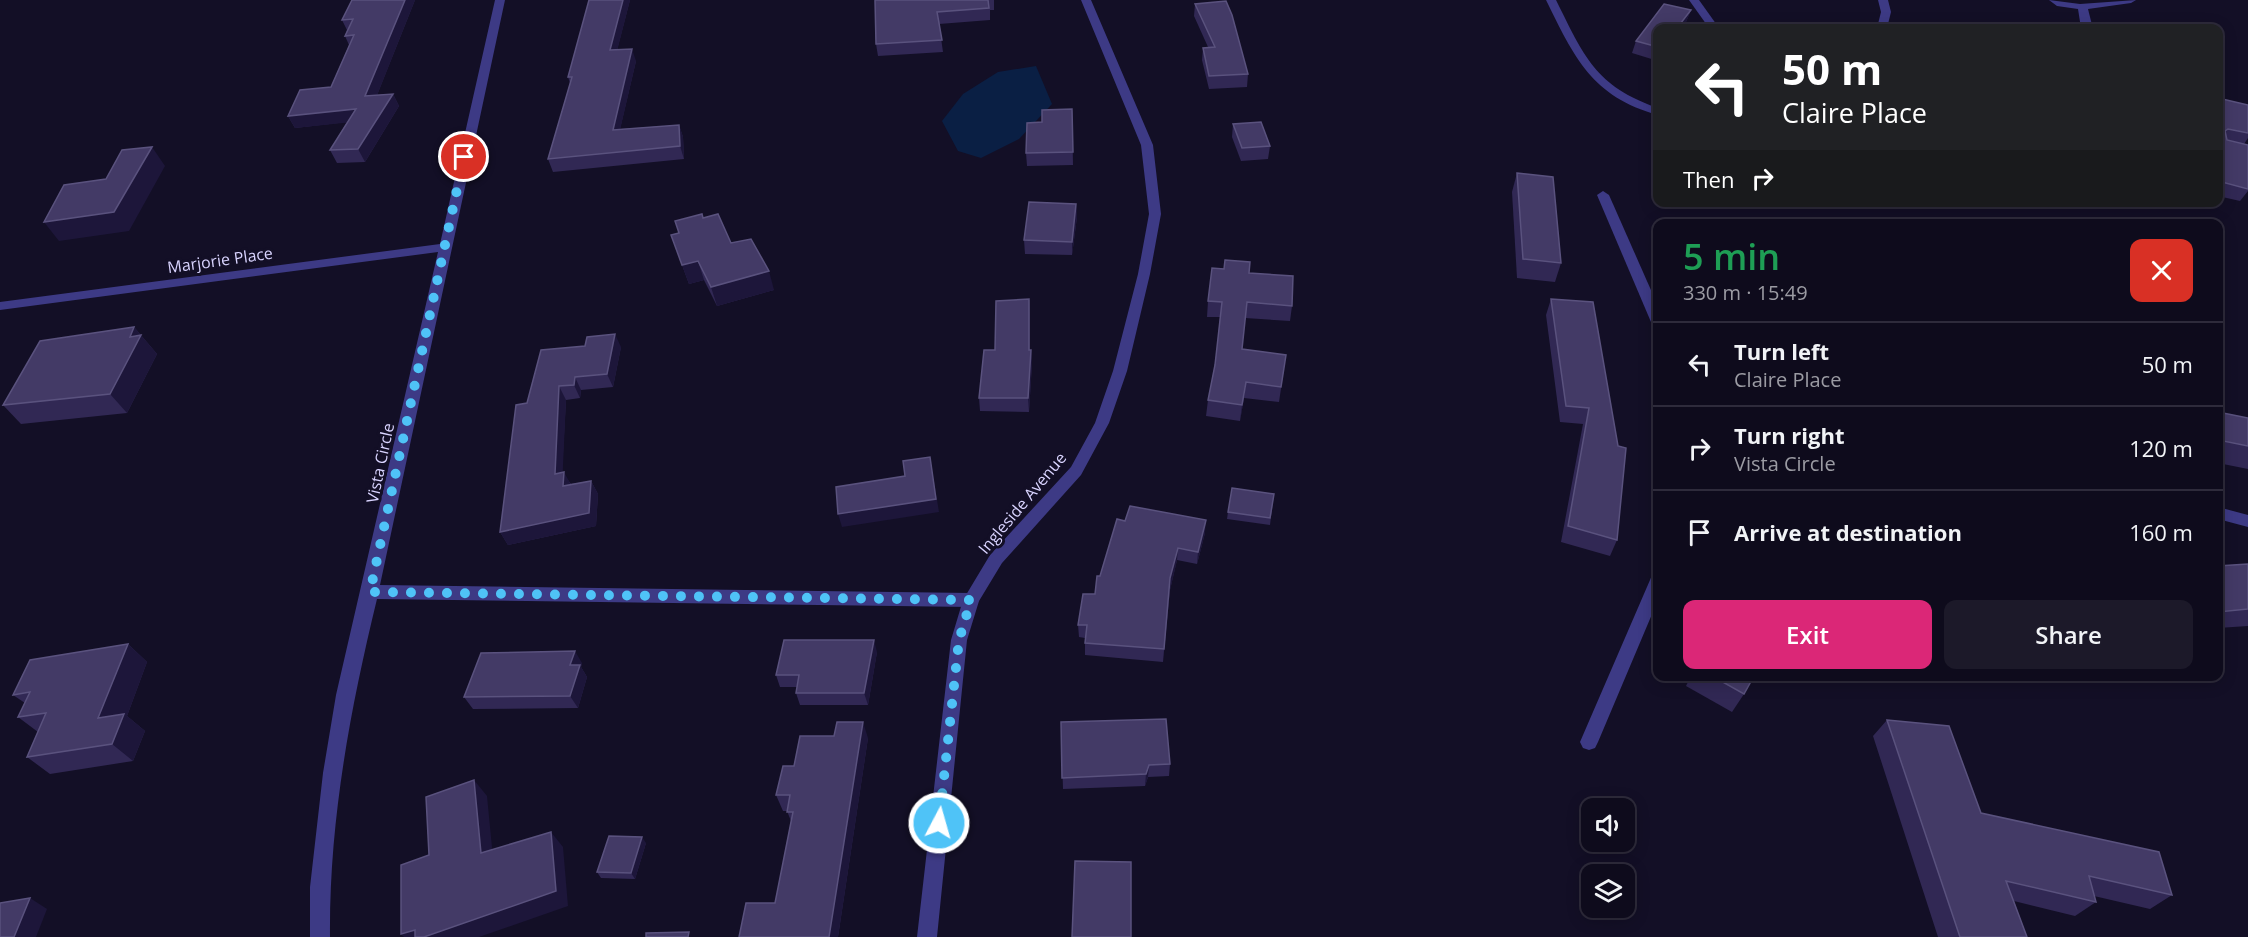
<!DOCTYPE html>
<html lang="en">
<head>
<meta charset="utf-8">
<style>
	:root { --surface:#0e0b1c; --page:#1c1929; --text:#f1f3f6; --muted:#9b9ba3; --line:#2e2b3b; --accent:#db2777 }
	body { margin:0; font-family:"Open Sans",sans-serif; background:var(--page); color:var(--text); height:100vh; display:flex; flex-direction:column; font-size:22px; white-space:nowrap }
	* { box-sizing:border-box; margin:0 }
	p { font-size:20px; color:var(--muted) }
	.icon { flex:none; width:33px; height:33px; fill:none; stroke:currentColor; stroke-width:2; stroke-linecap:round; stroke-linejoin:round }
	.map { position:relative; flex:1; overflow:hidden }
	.sheet { position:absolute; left:1653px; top:219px; width:570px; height:462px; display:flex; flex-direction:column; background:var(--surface); border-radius:12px; box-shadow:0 3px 15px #0003,0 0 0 2px var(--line) }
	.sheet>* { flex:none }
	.guide { position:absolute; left:1653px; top:24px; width:570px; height:183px; border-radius:12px; box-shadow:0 3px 15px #0003,0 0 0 2px var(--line); background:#202124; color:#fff; overflow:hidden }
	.tools { position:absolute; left:1581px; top:798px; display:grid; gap:12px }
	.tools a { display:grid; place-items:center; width:54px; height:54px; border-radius:12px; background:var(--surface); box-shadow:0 3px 15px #0003,0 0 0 2px var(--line); font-size:30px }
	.pin { position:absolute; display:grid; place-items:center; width:51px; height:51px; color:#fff; margin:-26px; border:3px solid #fff; border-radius:50%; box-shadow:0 2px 6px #0007 }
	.me { position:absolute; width:66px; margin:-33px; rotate:6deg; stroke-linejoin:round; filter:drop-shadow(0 0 4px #0008) }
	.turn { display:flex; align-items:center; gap:21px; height:126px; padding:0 30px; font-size:27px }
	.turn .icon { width:78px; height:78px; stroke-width:2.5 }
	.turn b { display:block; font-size:42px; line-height:51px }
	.then { display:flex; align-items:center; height:57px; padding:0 30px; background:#0003; gap:12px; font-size:22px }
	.round { display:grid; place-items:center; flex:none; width:63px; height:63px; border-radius:12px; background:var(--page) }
	.headline { display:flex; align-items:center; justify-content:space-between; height:102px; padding:0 30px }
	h1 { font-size:36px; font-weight:600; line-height:45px; color:#1e9e55 }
	.cta { display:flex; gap:12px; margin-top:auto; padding:12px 30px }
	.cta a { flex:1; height:69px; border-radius:12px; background:var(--accent); color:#fff; font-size:24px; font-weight:600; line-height:69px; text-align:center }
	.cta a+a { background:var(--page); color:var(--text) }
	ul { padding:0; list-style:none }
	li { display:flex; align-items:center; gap:18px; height:84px; padding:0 30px; border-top:2px solid var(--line) }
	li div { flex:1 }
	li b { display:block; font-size:22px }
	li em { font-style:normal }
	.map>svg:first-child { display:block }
	.water { fill:#0a1f44 }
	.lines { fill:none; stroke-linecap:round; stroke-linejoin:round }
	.minor { fill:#3d3a85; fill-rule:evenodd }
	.tertiary { fill:#3d3a85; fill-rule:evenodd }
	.wall { fill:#312854 }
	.shaded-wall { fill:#1d163a }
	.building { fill:#433a66; stroke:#5a527e; stroke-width:1.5 }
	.route { stroke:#4fc3f7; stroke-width:10; stroke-dasharray:0 18 }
	.labels { text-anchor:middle; stroke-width:6; stroke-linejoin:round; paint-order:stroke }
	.street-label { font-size:16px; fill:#d9d4ff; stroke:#130f26 }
</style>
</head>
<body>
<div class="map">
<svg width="2248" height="937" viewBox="0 0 2248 937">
	<rect width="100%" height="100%" fill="#130f26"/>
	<polygon class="water" points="1036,66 1052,104 1019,139 981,158 958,151 942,121 963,94 998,72"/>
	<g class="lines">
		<g class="minor">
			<path d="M495,0h10l-125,585 591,8 6,2 2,5 -2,5 -6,2 -594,-8c-27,111 -48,223 -47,338h-20v-50l13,-114 13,-78 102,-443 -438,58v-8l440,-58z"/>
			<path d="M1546,0h10c28,56 39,86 102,108v7c-66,-18 -84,-58 -112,-115z"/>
			<polygon points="1689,0 1699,0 1719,28 1709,28"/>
			<polygon points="1878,0 1888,0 1891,12 1887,28 1877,28 1881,12"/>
			<polygon points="2049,0 2080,4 2136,0 2131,3 2088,9 2092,25 2091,28 2081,28 2078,9 2057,6"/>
			<polygon points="1603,191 1609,195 1658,306 1658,326 1651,322 1597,195"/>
			<polygon points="2218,507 2248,515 2248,527 2218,519"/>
			<polygon points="1658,574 1658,600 1598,742 1595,748 1589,750 1583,748 1580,742 1650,580 1652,575"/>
		</g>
		<polygon class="tertiary" points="1081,0 1091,0 1153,145 1161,214 1150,274 1127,371 1109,423 1081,475 1002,563 979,601 967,640 937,937 917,937 951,640 963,600 990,555 1071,467 1095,423 1113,371 1138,274 1149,214 1141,145"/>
	</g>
	<g class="wall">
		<polygon points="352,0 415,0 377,95 393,94 399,106 365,162 337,163 330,150 347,122 295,128 288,116 331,87 349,45 345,36 347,30 342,20"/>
		<polygon points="589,0 630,0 617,50 636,61 620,129 679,125 683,137 684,159 553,172 548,159 570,83 568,77"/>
		<polygon points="875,0 994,0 994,10 990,10 990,20 939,24 943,52 878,56 876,44"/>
		<polygon points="1195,4 1248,74 1247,87 1209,89 1202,60 1203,48 1208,47 1194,16"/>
		<polygon points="1664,4 1691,10 1686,22 1682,28 1658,28 1658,61 1632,53 1636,41"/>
		<polygon points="2218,98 2248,105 2248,138 2244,144 2248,145 2248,191 2240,201 2218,196"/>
		<polygon points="1072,109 1073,165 1027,166 1026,153"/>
		<polygon points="1233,124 1270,146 1268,159 1241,161 1232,137"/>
		<polygon points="1517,173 1561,263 1555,282 1517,278 1512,192"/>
		<polygon points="1076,204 1077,217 1072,255 1025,254 1024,240"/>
		<polygon points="703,218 731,243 774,290 717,306 704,280 689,284 671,235 679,233"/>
		<polygon points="1249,273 1292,306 1290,321 1245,318 1242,349 1286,355 1279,402 1244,398 1240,421 1206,416 1208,400 1215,365 1220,317 1207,317 1208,301"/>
		<polygon points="1551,299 1593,302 1617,540 1610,556 1561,542 1583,424 1560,422 1546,315"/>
		<polygon points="1030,313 1030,350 1031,350 1032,363 1029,412 980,411 979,398 995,350"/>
		<polygon points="134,327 157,354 127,413 21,424 3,405"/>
		<polygon points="621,347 613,387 581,390 580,398 566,400 562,472 571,484 591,481 598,494 596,526 508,545 500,532 527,403"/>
		<polygon points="2218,412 2248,418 2248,469 2218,463"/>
		<polygon points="1274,494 1270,525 1227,519 1228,512"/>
		<polygon points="1125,521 1205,533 1197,564 1177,560 1170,590 1163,662 1085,655 1085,638 1079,637 1078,625 1095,594"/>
		<polygon points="2248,564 2248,626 2218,628 2218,566"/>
		<polygon points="128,644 147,662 127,716 145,731 133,761 50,774 27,757 38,732 18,717 25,703 13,695"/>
		<polygon points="877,652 868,705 800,705 796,693 797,687 780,687 776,675"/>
		<polygon points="582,663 581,667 587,677 578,708 473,709 464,697"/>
		<polygon points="1691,676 1754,676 1744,694 1732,712 1686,686"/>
		<polygon points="1887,720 1981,813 2172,895 2150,909 2094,896 2096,902 2075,916 2014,901 2027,937 1938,937 1873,736"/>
		<polygon points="1061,722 1170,764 1169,776 1148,777 1145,786 1063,789"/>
		<polygon points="868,738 838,937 775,903 791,821 787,811 783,811 776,795 794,766"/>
		<polygon points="646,843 635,879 601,878 597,872"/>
	</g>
	<g class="shaded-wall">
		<polygon points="405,0 415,0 372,108 365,96"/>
		<polygon points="623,0 630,0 614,63 610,50"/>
		<polygon points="1691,10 1686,22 1682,28 1677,28"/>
		<polygon points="632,49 636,61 617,143 613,130"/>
		<polygon points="393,94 399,106 365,162 358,149"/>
		<polygon points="356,109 362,121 295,128 288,116"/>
		<polygon points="679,125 683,137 684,159 680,146"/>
		<polygon points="152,147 165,166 129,231 59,241 44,222 114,212"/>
		<polygon points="1076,204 1077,217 1072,255 1072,242"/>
		<polygon points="698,261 704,280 689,284 682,265"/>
		<polygon points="769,271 774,290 717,306 711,287"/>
		<polygon points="1029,299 1030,313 1030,363 1029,350"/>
		<polygon points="134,327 157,354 127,413 110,394"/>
		<polygon points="615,334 621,347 613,387 607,374"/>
		<polygon points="1031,350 1032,363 1029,412 1028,398"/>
		<polygon points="575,377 581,390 580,398 574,385"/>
		<polygon points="1246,382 1244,398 1240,421 1242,405"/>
		<polygon points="559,386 566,400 562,487 555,474"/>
		<polygon points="930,457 939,512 842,527 838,514 936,499"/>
		<polygon points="564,472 571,485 563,486"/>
		<polygon points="591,481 598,494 596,526 508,545 500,532"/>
		<polygon points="1206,520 1205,533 1197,564 1198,552"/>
		<polygon points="1178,548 1177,560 1170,590 1163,662 1170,578"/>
		<polygon points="874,640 877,652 868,705 864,693"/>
		<polygon points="128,644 147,662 127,716 145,731 133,761 112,744 98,718"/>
		<polygon points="575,651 582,663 581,667 587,677 578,708 570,696 570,665"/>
		<polygon points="863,722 868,738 838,937 829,937"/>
		<polygon points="1149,765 1148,777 1145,786 1146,774"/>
		<polygon points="474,780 487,796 494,868 481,853"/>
		<polygon points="551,832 563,847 568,906 479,937 424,937"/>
		<polygon points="642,837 646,843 635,879 631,873"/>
		<polygon points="30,898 47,909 36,937 14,937"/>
		<polygon points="415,930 423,937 404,937 401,934"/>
	</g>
	<g class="building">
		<polygon points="352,0 405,0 365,96 393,94 358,149 330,150 356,109 288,116 300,90 331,87 354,35 345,36 353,19 342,20"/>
		<polygon points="589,0 623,0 610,50 632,49 613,130 679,125 680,146 548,159 572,77 568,77"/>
		<polygon points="875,0 988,0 989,8 937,12 942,40 876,44"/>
		<polygon points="1226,1 1232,15 1248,74 1209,76 1203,48 1215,47 1195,4"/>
		<polygon points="1664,4 1691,10 1677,28 1658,28 1658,47 1636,41"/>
		<polygon points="2218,98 2248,105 2248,133 2228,129 2225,131 2227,140 2248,145 2248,189 2218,181"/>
		<polygon points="1072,109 1073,152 1026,153 1027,123 1042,122 1042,110"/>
		<polygon points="1261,122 1270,146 1242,148 1233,124"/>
		<polygon points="152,147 114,212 44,222 64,185 106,179 122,150"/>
		<polygon points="1517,173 1553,177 1561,263 1523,259"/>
		<polygon points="1029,202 1076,204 1072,242 1024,240"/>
		<polygon points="702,214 703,218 718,214 731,243 751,239 769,271 711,287 698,261 682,265 671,235 679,233 675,221"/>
		<polygon points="1730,219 1754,224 1730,224"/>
		<polygon points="1225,260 1250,262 1249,273 1293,276 1292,306 1247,302 1242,349 1286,355 1281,387 1246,382 1242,405 1208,400 1215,365 1222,302 1208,301 1212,268 1224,269"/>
		<polygon points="1029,299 1029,350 1031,350 1028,398 979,398 984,350 995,350 996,301"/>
		<polygon points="1551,299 1593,302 1618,446 1626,448 1617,540 1568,526 1589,408 1566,406"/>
		<polygon points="134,327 130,337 141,335 110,394 3,405 40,341"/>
		<polygon points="615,334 607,374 575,377 574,385 559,386 555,474 564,472 563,486 591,481 589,513 500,532 516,405 527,403 541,350 585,346 587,337"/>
		<polygon points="2218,412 2248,418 2248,446 2218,440"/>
		<polygon points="930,457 936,499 838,514 836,487 905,476 903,461"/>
		<polygon points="1232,488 1274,494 1270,518 1228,512"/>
		<polygon points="1130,506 1206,520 1198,552 1178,548 1170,578 1164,649 1085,643 1087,625 1078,625 1083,594 1095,594 1097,576 1100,576 1117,519 1125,521"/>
		<polygon points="2248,564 2248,609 2218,612 2218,566"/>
		<polygon points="784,640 874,640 864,693 796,693 799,675 776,675"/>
		<polygon points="128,644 98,718 124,714 112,744 27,757 46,713 18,717 30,692 13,695 30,660"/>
		<polygon points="575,651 570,665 580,665 570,696 464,697 481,653"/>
		<polygon points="1712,676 1754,676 1744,694"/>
		<polygon points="1166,719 1170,764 1149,765 1146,774 1062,778 1061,722"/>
		<polygon points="1887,720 1949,726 1981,813 2159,852 2172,895 2089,876 2096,902 2006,881 2027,937 1960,937"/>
		<polygon points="837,722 863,722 829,937 739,937 746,903 775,903 793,812 787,812 790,795 776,795 783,766 794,766 800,736 834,736"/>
		<polygon points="474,780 481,853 551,832 556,891 424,937 415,937 415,930 401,934 401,865 429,855 426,797"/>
		<polygon points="609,836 642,837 631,873 597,872"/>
		<polygon points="1075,861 1131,862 1131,937 1072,937"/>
		<polygon points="30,898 14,937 0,937 0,903"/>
		<polygon points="689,932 688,937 646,937 646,933"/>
	</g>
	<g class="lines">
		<polyline class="route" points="464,157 370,592 971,600 959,640 939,823"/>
	</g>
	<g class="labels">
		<g class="street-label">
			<text transform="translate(220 260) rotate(-8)" y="6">Marjorie Place</text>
			<text transform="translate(380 463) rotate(-78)" y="6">Vista Circle</text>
			<text transform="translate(1022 503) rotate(-50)" y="6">Ingleside Avenue</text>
		</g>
	</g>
</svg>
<div class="tools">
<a><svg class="icon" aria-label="sound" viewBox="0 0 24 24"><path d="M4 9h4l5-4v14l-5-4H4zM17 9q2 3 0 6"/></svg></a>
<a><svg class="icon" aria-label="layers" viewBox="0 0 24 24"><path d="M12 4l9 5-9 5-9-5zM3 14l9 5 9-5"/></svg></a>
</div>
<div class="pin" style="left:464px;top:157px;background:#d93025"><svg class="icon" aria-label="arrive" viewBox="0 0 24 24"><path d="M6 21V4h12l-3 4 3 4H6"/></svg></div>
<svg class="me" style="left:939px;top:823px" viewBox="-20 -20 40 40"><circle r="17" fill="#4fc3f7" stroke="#fff" stroke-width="3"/><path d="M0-11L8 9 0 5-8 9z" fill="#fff"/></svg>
<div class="guide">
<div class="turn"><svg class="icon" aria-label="left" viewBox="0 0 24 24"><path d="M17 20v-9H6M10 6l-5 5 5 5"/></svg><div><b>50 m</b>Claire Place</div></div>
<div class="then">Then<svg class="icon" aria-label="right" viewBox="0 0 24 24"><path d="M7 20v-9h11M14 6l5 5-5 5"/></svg></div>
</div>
<section class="sheet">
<div class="headline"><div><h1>5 min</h1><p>330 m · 15:49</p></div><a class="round" style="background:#d93025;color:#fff"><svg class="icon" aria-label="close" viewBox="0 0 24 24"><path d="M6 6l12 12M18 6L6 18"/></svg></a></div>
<ul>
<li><svg class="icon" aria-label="left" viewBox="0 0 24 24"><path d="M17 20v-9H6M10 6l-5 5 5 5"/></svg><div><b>Turn left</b><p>Claire Place</p></div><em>50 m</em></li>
<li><svg class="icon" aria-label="right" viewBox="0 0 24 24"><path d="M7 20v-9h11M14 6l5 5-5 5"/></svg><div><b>Turn right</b><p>Vista Circle</p></div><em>120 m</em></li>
<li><svg class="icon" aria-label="arrive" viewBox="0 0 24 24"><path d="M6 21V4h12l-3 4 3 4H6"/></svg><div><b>Arrive at destination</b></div><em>160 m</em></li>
</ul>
<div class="cta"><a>Exit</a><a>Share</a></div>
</section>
</div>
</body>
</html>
